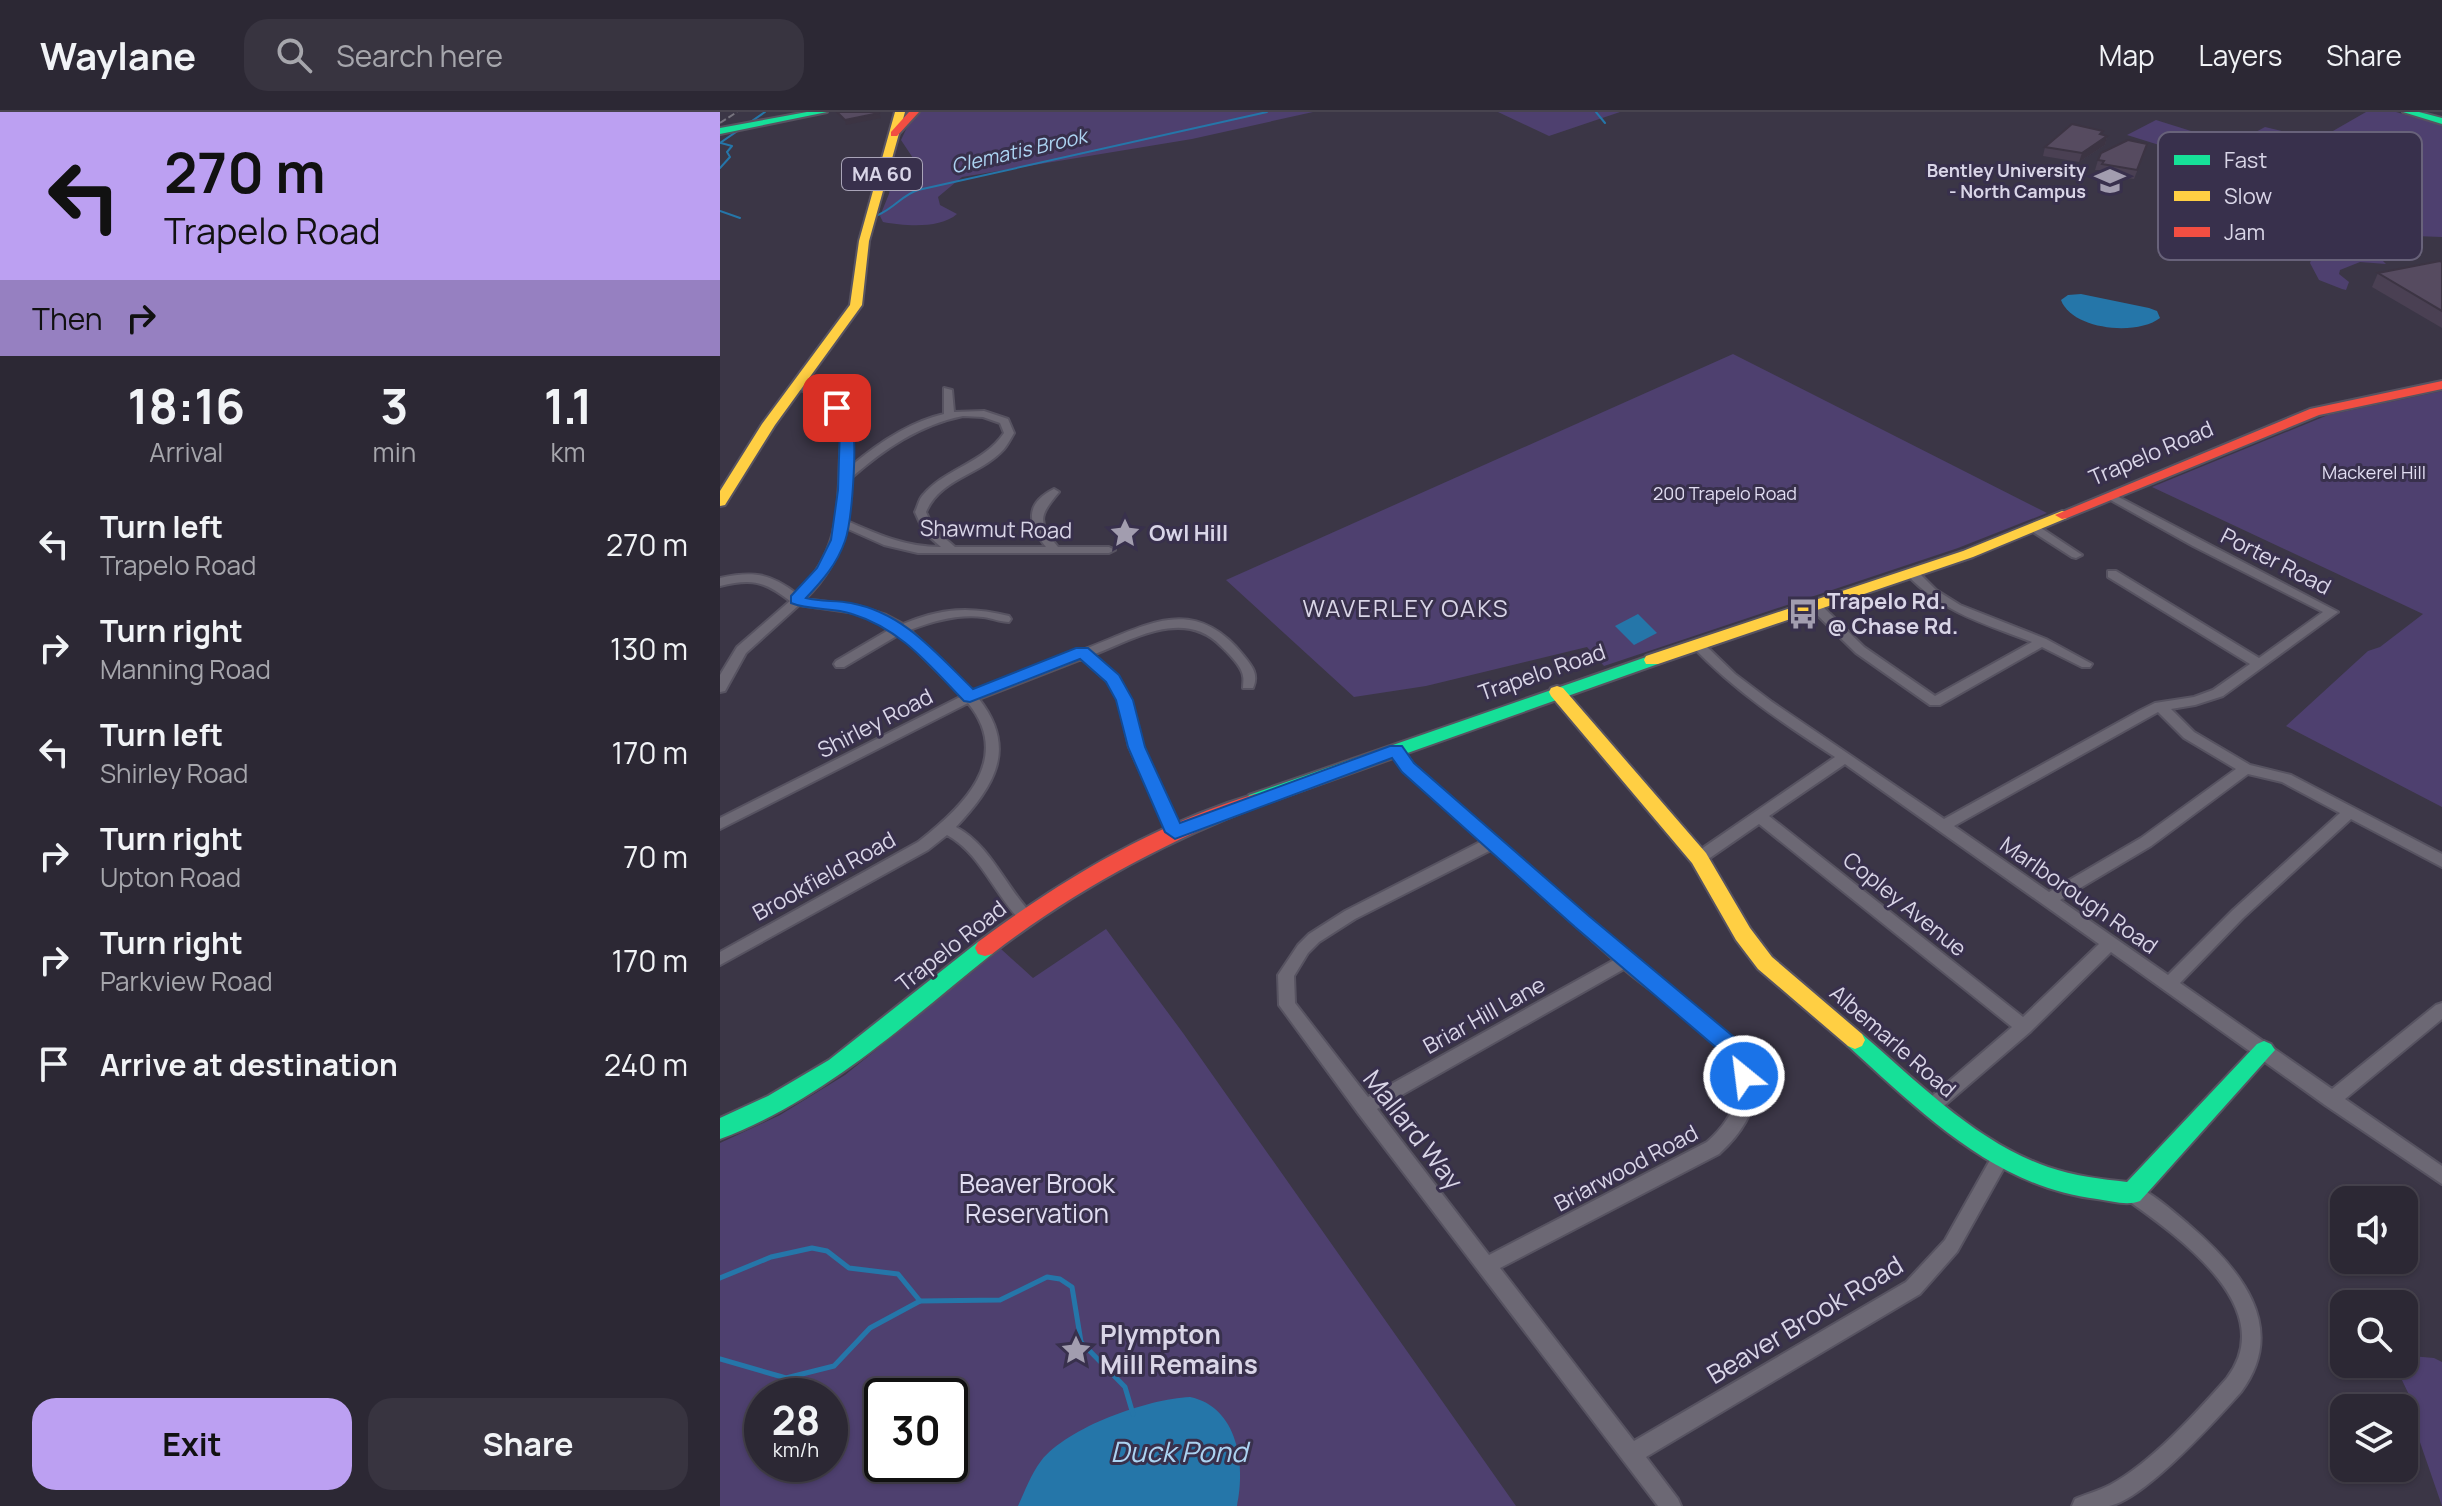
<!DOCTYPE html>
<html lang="en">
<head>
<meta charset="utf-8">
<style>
	:root { --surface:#2c2834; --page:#383440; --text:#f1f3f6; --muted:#a6a6ac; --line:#48444f; --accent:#bca0f2 }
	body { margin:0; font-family:Manrope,sans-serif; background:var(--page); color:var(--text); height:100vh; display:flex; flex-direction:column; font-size:30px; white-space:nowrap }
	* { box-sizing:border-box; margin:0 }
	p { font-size:26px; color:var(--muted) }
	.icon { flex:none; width:44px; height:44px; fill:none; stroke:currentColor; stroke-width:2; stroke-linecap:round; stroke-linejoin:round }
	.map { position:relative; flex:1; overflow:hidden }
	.panel { display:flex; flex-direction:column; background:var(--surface); width:720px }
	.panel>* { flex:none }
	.guide { background:#bca0f2; color:#111; overflow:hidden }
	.controls { position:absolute; left:1610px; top:1074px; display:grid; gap:16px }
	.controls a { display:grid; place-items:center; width:88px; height:88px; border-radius:16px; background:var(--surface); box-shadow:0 2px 6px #0004,0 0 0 2px var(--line); font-size:40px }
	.speed { position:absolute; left:24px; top:1266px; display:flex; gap:16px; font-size:40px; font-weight:700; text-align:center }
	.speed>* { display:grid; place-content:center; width:104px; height:104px; border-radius:50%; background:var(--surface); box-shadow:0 2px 6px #0004,0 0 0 2px var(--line); line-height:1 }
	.speed small { font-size:20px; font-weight:400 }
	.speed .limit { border:4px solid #111; border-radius:12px; background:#fff; color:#111 }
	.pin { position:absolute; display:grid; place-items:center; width:68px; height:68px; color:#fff; margin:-34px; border-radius:16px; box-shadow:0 4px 12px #0006 }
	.me { position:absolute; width:88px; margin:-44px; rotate:331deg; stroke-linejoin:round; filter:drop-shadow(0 0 6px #0008) }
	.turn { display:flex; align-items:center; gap:28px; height:168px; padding:0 32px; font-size:36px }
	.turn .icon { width:104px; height:104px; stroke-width:2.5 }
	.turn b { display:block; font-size:56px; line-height:68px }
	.then { display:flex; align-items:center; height:76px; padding:0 32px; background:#0003; gap:16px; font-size:30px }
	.eta { display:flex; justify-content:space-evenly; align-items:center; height:136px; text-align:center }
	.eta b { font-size:48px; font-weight:700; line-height:56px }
	.primary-button { display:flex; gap:16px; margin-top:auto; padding:16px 32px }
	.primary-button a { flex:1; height:92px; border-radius:24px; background:var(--accent); color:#111; font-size:32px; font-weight:700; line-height:92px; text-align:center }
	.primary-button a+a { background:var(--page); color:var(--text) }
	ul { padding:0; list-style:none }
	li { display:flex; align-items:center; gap:24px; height:104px; padding:0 32px }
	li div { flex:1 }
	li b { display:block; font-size:30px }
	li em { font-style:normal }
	header { display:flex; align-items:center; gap:48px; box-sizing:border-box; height:112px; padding:0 40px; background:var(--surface); border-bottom:2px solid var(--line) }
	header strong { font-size:38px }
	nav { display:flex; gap:44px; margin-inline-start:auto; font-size:28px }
	.search { width:560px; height:72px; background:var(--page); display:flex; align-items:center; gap:20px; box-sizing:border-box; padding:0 28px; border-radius:24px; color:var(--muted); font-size:30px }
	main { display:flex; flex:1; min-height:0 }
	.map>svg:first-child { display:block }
	.green { fill:#4e406f; fill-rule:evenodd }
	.water { fill:#2576a9 }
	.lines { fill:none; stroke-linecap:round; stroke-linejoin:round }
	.stream-far1 { stroke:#2576a9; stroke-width:2 }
	.stream { stroke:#2576a9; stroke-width:5 }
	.street-casing { stroke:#575361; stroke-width:4 }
	.fast-casing { stroke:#575361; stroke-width:4 }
	.slow-casing { stroke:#575361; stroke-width:4 }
	.jam-casing { stroke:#575361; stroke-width:4 }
	.street { fill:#6c6874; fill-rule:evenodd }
	.fast { fill:#16e098; fill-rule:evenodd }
	.slow { fill:#ffcf43; fill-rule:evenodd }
	.jam { fill:#f24e42; fill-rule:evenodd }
	.rail { stroke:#76737e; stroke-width:2; stroke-dasharray:7 3; stroke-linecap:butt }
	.wall { fill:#4a4053 }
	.shaded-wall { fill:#3c3443 }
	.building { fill:#564b60; stroke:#3c3443; stroke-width:2 }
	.route { fill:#1a73e8; stroke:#114b97; stroke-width:2 }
	.labels { text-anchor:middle; stroke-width:6; stroke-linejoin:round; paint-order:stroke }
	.far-poi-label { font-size:18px; font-weight:bold; fill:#d9d5e7; stroke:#38304c; text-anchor:end }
	.far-park-label { font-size:18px; fill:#e1ddf2; stroke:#38304c }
	.far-water-label { font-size:20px; font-style:italic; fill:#acd3f1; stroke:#38304c }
	.shield { fill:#38304c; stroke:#a9a4b8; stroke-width:2 }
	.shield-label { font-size:20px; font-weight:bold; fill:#d9d5e7 }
	.street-label { font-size:22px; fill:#d9d5e7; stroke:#38304c }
	.poi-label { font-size:22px; font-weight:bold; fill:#d9d5e7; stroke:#38304c; text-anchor:start }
	.neighbourhood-label { font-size:24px; letter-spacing:2px; fill:#d9d5e7; stroke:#38304c }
	.near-street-label { font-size:26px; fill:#d9d5e7; stroke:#38304c }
	.near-park-label { font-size:26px; fill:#e1ddf2; stroke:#38304c }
	.near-poi-label { font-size:26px; font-weight:bold; fill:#d9d5e7; stroke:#38304c; text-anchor:start }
	.near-water-label { font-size:28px; font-style:italic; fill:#acd3f1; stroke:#38304c }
	.key { fill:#38304c; stroke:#68627a; stroke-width:2 }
	.key-label { font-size:22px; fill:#d9d5e7 }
</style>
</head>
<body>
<header>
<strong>Waylane</strong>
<div class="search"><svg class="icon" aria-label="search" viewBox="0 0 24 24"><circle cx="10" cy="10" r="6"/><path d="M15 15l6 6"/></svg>Search here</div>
<nav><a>Map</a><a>Layers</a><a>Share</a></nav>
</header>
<main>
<section class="panel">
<div class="guide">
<div class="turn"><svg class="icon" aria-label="left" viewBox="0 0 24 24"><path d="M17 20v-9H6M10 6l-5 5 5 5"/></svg><div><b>270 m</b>Trapelo Road</div></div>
<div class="then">Then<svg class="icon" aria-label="right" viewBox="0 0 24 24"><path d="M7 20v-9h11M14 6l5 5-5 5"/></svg></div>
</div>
<div class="eta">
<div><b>18:16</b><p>Arrival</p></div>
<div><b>3</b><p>min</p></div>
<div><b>1.1</b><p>km</p></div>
</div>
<ul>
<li><svg class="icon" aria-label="left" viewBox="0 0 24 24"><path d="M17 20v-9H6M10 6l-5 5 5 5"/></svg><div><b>Turn left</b><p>Trapelo Road</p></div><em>270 m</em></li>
<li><svg class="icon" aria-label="right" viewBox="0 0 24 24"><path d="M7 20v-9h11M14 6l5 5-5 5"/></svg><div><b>Turn right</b><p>Manning Road</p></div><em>130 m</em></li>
<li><svg class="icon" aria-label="left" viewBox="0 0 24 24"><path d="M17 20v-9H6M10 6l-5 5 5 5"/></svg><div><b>Turn left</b><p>Shirley Road</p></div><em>170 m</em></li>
<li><svg class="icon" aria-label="right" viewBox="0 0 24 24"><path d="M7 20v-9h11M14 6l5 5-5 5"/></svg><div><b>Turn right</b><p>Upton Road</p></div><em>70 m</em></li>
<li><svg class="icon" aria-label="right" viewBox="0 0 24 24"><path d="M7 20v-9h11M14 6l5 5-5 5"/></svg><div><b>Turn right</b><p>Parkview Road</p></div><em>170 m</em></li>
<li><svg class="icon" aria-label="arrive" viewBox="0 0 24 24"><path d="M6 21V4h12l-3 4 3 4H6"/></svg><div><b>Arrive at destination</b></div><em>240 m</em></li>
</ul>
<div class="primary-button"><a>Exit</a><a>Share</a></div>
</section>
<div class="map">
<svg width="1722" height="1394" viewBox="0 0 1722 1394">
	<rect width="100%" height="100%" fill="#3b3646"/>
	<g class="green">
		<path d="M201,0h392l-121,27 -230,38 -24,20 2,8 17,9c-17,15 -52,12 -74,8l-3,-6 9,-22 3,-18 21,-18 -12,-18 8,-17z"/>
		<polygon points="778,0 900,0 829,24"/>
		<polygon points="1646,0 1676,0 1722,13 1722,125 1639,122 1480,149 1443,136 1500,102 1478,88 1502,74 1519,73"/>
		<polygon points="1436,8 1538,40 1510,55 1407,23"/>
		<polygon points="1545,15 1579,23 1581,25 1553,40 1519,29"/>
		<polygon points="1604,141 1659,145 1666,152 1640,150 1620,158 1619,162 1629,170 1626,178 1622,177 1599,168 1590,151 1593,143"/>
		<polygon points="1013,242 1327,401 1238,436 884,554 867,535 706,574 634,585 506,468"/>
		<polygon points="1722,279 1722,695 1566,614 1648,539 1660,535 1703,502 1432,375 1608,303"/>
		<path d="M386,817l77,104 333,473h-796v-363l60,-28 65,-40 156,-126 32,29zM42,1284h68v68h-68zM162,1284h68v68h-68z"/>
		<polygon points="1691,1244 1714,1246 1722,1250 1722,1394 1693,1310 1692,1289 1680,1264 1680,1252"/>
	</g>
	<g class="water">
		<path d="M1361,182l68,14 8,3 3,7c-23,18 -88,12 -99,-18l7,-5z"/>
		<polygon points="918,502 937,521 914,533 895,514"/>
		<path d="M470,1285c48,10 56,68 47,109h-219c7,-15 13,-32 23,-45 27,-34 106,-62 149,-64z"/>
	</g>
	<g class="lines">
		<g class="stream-far1">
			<polyline points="876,0 885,11"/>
			<polyline points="0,31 45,0"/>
			<polyline points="0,56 10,45 7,40 12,34 1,31"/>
			<polyline points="0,99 20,106"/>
			<path d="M158,103c18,-8 24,-20 40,-25l349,-78"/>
		</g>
		<g class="stream">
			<polyline points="0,1166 51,1145 92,1136 107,1139 129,1156 178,1162 200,1189"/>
			<polyline points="0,1247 66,1266 114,1254 150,1216 200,1189 280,1188 327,1165 340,1167 352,1175 361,1230 405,1275 413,1302"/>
		</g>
		<g class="street-casing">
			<g id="street">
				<path d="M75,272c22,-1 54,20 57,44 2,12 -2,26 -2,39 27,-23 59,-45 94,-53v-26l8,2 2,22 30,-1 24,8 6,14c-3,5 -6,11 -10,16 -23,26 -64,29 -78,63l7,16 22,19h91c-18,-23 -22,-43 8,-58l5,3c-20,24 -22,29 -1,55h51l6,3 -6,3h-191l-34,-8 -38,-17c-7,29 -20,51 -41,71l53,7 28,9 17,9c38,-16 67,-18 106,-8l2,3 -2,3c-9,0 -17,-4 -26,-5 -25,-3 -50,4 -73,13l62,61 104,-39 2,-3h7c61,-23 108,-56 158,6 9,11 16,19 10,33h-10c0,-4 1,-8 0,-12 -1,-10 -15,-23 -22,-30 -37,-38 -87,-7 -128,9l24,21 14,24 12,47 39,85 -2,4h-10l-41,-89 -10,-47 -11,-18 -26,-23 -103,40c39,50 15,87 -23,128 34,18 49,59 75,86l3,4 -3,4h-10c-26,-26 -41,-68 -74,-86l-19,15 -208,115v-13l198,-110c44,-34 96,-83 50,-139l-248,126v-11l242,-122 -62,-62 -56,33h-8l-2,-3 2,-3 56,-33 -36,-15 -57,-8 -53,48 -21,38 -5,1v-17l17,-28 53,-46c-26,-20 -38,-23 -70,-15v-8c33,-7 50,-5 77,16 42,-42 41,-82 43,-138 0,-14 6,-29 -3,-42 -10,-14 -27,-21 -42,-26zM243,304l20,1 17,6 4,10c-20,30 -58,35 -81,62 -4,4 -5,11 -8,17l9,20 17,15c-35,0 -62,-12 -94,-26l4,-43c33,-29 68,-53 112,-62z"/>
				<path d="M1391,381l227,119 -115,84 -28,9 -24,4 23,23 56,33 41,10 151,79v13l-91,-48 -108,99 -63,65 152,106 104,-84 6,-2v16l-97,80 97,67v18l-117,-79 -214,-153 -81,80 -92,79 -6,2 -6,-2 -2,-5 2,-5 86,-74 -253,-203 -55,38h-10l-2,-4 2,-4 141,-97c-51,-33 -100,-66 -142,-110l-2,-3 2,-3h8l34,33 37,28 172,117 195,-108 16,-8 39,-6 19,-7 37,-26 -142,-87v-6h8l143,87 64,-46 -130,-66 -86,-48v-4zM1438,600l26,26 52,31 -95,69 -92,54 -95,-66zM1125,652l254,180 -76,73 -254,-201zM1528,662l34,8 58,31 -107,97 -65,65 -108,-75 91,-54z"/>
				<polygon points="1314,413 1318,414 1362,443 1356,446 1352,445 1310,418 1310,414"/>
				<path d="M1192,457l4,1 20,20 24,15 86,34 46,25 -2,3h-8l-40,-20 -102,58h-10l-74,-52 -46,-45 -2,-3 2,-3h8l46,45 71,49 97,-54c-49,-19 -86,-28 -124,-66v-6z"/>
				<path d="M676,633l5,2 12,17 208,184c14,12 28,24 43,36 60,44 136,96 55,170l-219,114 134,173 272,-159 39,-42 49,-87 6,-2 6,2 3,6 -52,93 -37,42 -274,163 32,42 3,7h-23l-300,-393 -79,-108 -1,-30 20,-30 11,-11 36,-23 137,-70 -79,-71 -14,-20zM771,738l123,110 -246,137 -73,-94 -1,-27 14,-23 11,-11 36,-23zM904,857c51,45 167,98 83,173l-218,113 -112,-146z"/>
				<path d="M1412,1073c20,7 39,25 56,39 50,43 102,102 53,168 -25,28 -97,108 -132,114 -11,0 -25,0 -37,0l3,-7c11,-5 24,-8 35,-14 41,-22 86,-72 117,-107 54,-71 -51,-143 -101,-179l-3,-6 3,-6z"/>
			</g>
		</g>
		<g class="fast-casing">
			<g id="fast">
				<polygon points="87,0 107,0 0,22 0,16"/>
				<polygon points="1683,0 1699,0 1722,6 1722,12"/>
				<polygon points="932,543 940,548 938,552 541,693 529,693 526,688 529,683"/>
				<path d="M265,828l7,2 3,6 -3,6c-85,68 -168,146 -272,185v-21l48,-22 61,-36 149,-118z"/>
				<path d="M1135,919l7,3c57,49 114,108 186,133 26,9 53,12 79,15l130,-138 7,-3 7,3 4,6 -135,151c-13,5 -29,0 -43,-2 -102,-12 -176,-87 -249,-153l-3,-6 3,-6z"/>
			</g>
		</g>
		<g class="slow-casing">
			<g id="slow">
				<polygon points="175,0 185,0 149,129 142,193 55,313 5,393 0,394 0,379 42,312 130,193 139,129"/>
				<polygon points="1342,399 1347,400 1347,406 1253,445 938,552 926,552 924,548 926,544 1243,439"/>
				<polygon points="837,574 843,576 986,741 1030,816 1052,845 1142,922 1145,928 1142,934 1135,937 1128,934 1038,857 1016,828 972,751 831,584 829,580 831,576"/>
			</g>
		</g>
		<g class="jam-casing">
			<g id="jam">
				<polygon points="189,0 199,0 177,24 171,24 171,20"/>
				<polygon points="1722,269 1722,277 1599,303 1347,406 1342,407 1335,403 1590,297"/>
				<path d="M535,682l9,6 -3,5c-97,37 -186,85 -269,149l-7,2 -7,-2 -3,-6 3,-6c83,-62 177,-118 277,-148z"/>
			</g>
		</g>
		<use href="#street" class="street"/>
		<use href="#fast" class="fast"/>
		<use href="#slow" class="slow"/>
		<use href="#jam" class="jam"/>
		<polyline class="rail" points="0,11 17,0"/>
	</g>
	<g class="wall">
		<polygon points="1382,23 1387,24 1385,33 1359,50 1323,44 1325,35"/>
		<polygon points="1424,41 1414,67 1380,62 1380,58 1375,58 1378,48"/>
		<polygon points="1722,150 1722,216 1652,175 1658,161"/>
	</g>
	<g class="shaded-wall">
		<polygon points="159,1 161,6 126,13 125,8"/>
		<polygon points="1383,19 1381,28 1387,24 1385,33 1359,50 1362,41"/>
	</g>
	<g class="building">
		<polygon points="117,0 158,0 159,1 125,8"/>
		<polygon points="1352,12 1383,19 1380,22 1387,24 1362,41 1325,35"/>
		<polygon points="1408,28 1427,32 1417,58 1382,52 1384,49 1378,48 1381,41"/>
		<polygon points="1720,149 1722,150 1722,199 1658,161"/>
	</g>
	<path class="route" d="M117,292c6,2 10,6 13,12 9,18 2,105 -5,125 -8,23 -22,39 -39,57 15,4 30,2 45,5 53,10 85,50 122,86l103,-41h12l31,27 14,25 12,47 35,76 210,-77h12l12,17 175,153 145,121 9,10 12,29 -3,7 -8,3 -8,-3 -17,-33 -144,-123 -173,-155 -10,-14 -217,81 -10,-7 -37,-85 -12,-47 -10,-18 -26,-23 -110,43 -6,-1c-35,-36 -63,-72 -112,-87 -20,-7 -41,-3 -61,-11v-7l26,-28 14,-28 7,-50 2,-63 -10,-19z"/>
	<defs>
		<g id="university-bare" transform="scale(2.4)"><path d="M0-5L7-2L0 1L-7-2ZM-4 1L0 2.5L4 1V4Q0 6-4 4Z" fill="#a29daf" stroke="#38304c" stroke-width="2.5" paint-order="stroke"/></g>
		<g id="sight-bare" transform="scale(2.4)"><path d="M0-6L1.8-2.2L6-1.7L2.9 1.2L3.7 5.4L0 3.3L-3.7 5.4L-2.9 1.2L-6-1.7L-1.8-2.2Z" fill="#a29daf" stroke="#38304c" stroke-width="2.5" paint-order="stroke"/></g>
		<g id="bus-bare" transform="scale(2.4)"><path d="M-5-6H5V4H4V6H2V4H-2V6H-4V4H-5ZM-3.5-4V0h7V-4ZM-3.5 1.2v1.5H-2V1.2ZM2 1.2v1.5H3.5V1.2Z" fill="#a29daf" stroke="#38304c" stroke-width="2.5" paint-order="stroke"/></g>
	</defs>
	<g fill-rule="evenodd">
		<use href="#university-bare" x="1390" y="69"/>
		<use href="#sight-bare" x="405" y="421"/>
		<use href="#bus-bare" x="1083" y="502"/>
		<use href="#sight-bare" x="356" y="1238"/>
	</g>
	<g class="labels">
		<g class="far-poi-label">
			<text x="1366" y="65">Bentley University<tspan x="1366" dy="21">- North Campus</tspan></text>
		</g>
		<g class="far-park-label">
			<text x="1654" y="367">Mackerel Hill</text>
			<text x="1005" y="388">200 Trapelo Road</text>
		</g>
		<g class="far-water-label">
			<text transform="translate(299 39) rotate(-13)" y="7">Clematis Brook</text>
		</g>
		<rect class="shield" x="122" y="46" width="80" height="32" rx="6"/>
		<g class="shield-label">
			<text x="162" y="69">MA 60</text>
		</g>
		<g class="street-label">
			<text transform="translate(1431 341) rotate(-23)" y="8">Trapelo Road</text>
			<text transform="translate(276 417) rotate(1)" y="8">Shawmut Road</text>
			<text transform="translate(1556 449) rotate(27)" y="8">Porter Road</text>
			<text transform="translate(822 560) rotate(-19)" y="8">Trapelo Road</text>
			<text transform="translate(155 611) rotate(-27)" y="8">Shirley Road</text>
			<text transform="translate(104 764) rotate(-29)" y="8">Brookfield Road</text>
			<text transform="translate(1359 783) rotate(35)" y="8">Marlborough Road</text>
			<text transform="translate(1185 792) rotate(39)" y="8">Copley Avenue</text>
			<text transform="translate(231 834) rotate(-38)" y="8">Trapelo Road</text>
			<text transform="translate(764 903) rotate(-29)" y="8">Briar Hill Lane</text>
			<text transform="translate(1173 929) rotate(41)" y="8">Albemarle Road</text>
			<text transform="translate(906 1056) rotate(-28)" y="8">Briarwood Road</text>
		</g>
		<g class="poi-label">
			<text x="429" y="429">Owl Hill</text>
			<text x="1107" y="497">Trapelo Rd.<tspan x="1107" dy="25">@ Chase Rd.</tspan></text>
		</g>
		<g class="neighbourhood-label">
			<text x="686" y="505">WAVERLEY OAKS</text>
		</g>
		<g class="near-street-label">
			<text transform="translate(693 1018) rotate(52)" y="9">Mallard Way</text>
			<text transform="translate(1085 1208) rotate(-31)" y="9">Beaver Brook Road</text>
		</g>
		<g class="near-park-label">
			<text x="317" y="1081">Beaver Brook<tspan x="317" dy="30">Reservation</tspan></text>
		</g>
		<g class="near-poi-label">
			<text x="380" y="1232">Plympton<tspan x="380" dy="30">Mill Remains</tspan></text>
		</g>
		<g class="near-water-label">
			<text x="459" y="1350">Duck Pond</text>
		</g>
	</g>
	<rect x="1438" y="20" width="264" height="128" rx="12" class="key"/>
	<rect x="1454" y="43" width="36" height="10" fill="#16e098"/>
	<rect x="1454" y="79" width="36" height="10" fill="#ffcf43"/>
	<rect x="1454" y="115" width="36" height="10" fill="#f24e42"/>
	<g class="key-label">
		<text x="1504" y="56">Fast</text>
		<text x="1504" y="92">Slow</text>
		<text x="1504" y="128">Jam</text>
	</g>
</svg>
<div class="controls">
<a><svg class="icon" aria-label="sound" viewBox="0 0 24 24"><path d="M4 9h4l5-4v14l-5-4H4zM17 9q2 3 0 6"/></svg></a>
<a><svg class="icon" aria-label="search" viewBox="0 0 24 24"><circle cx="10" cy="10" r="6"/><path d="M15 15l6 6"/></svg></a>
<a><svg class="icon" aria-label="layers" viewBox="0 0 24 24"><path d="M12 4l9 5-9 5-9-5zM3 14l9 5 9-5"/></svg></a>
</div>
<div class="speed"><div>28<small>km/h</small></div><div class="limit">30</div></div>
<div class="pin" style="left:117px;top:296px;background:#d93025"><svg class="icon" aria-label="arrive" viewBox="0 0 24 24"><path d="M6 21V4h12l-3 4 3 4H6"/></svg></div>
<svg class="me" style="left:1024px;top:964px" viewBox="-20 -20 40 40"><circle r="17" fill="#1a73e8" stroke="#fff" stroke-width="3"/><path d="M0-11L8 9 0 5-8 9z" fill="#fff"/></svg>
</div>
</main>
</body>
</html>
